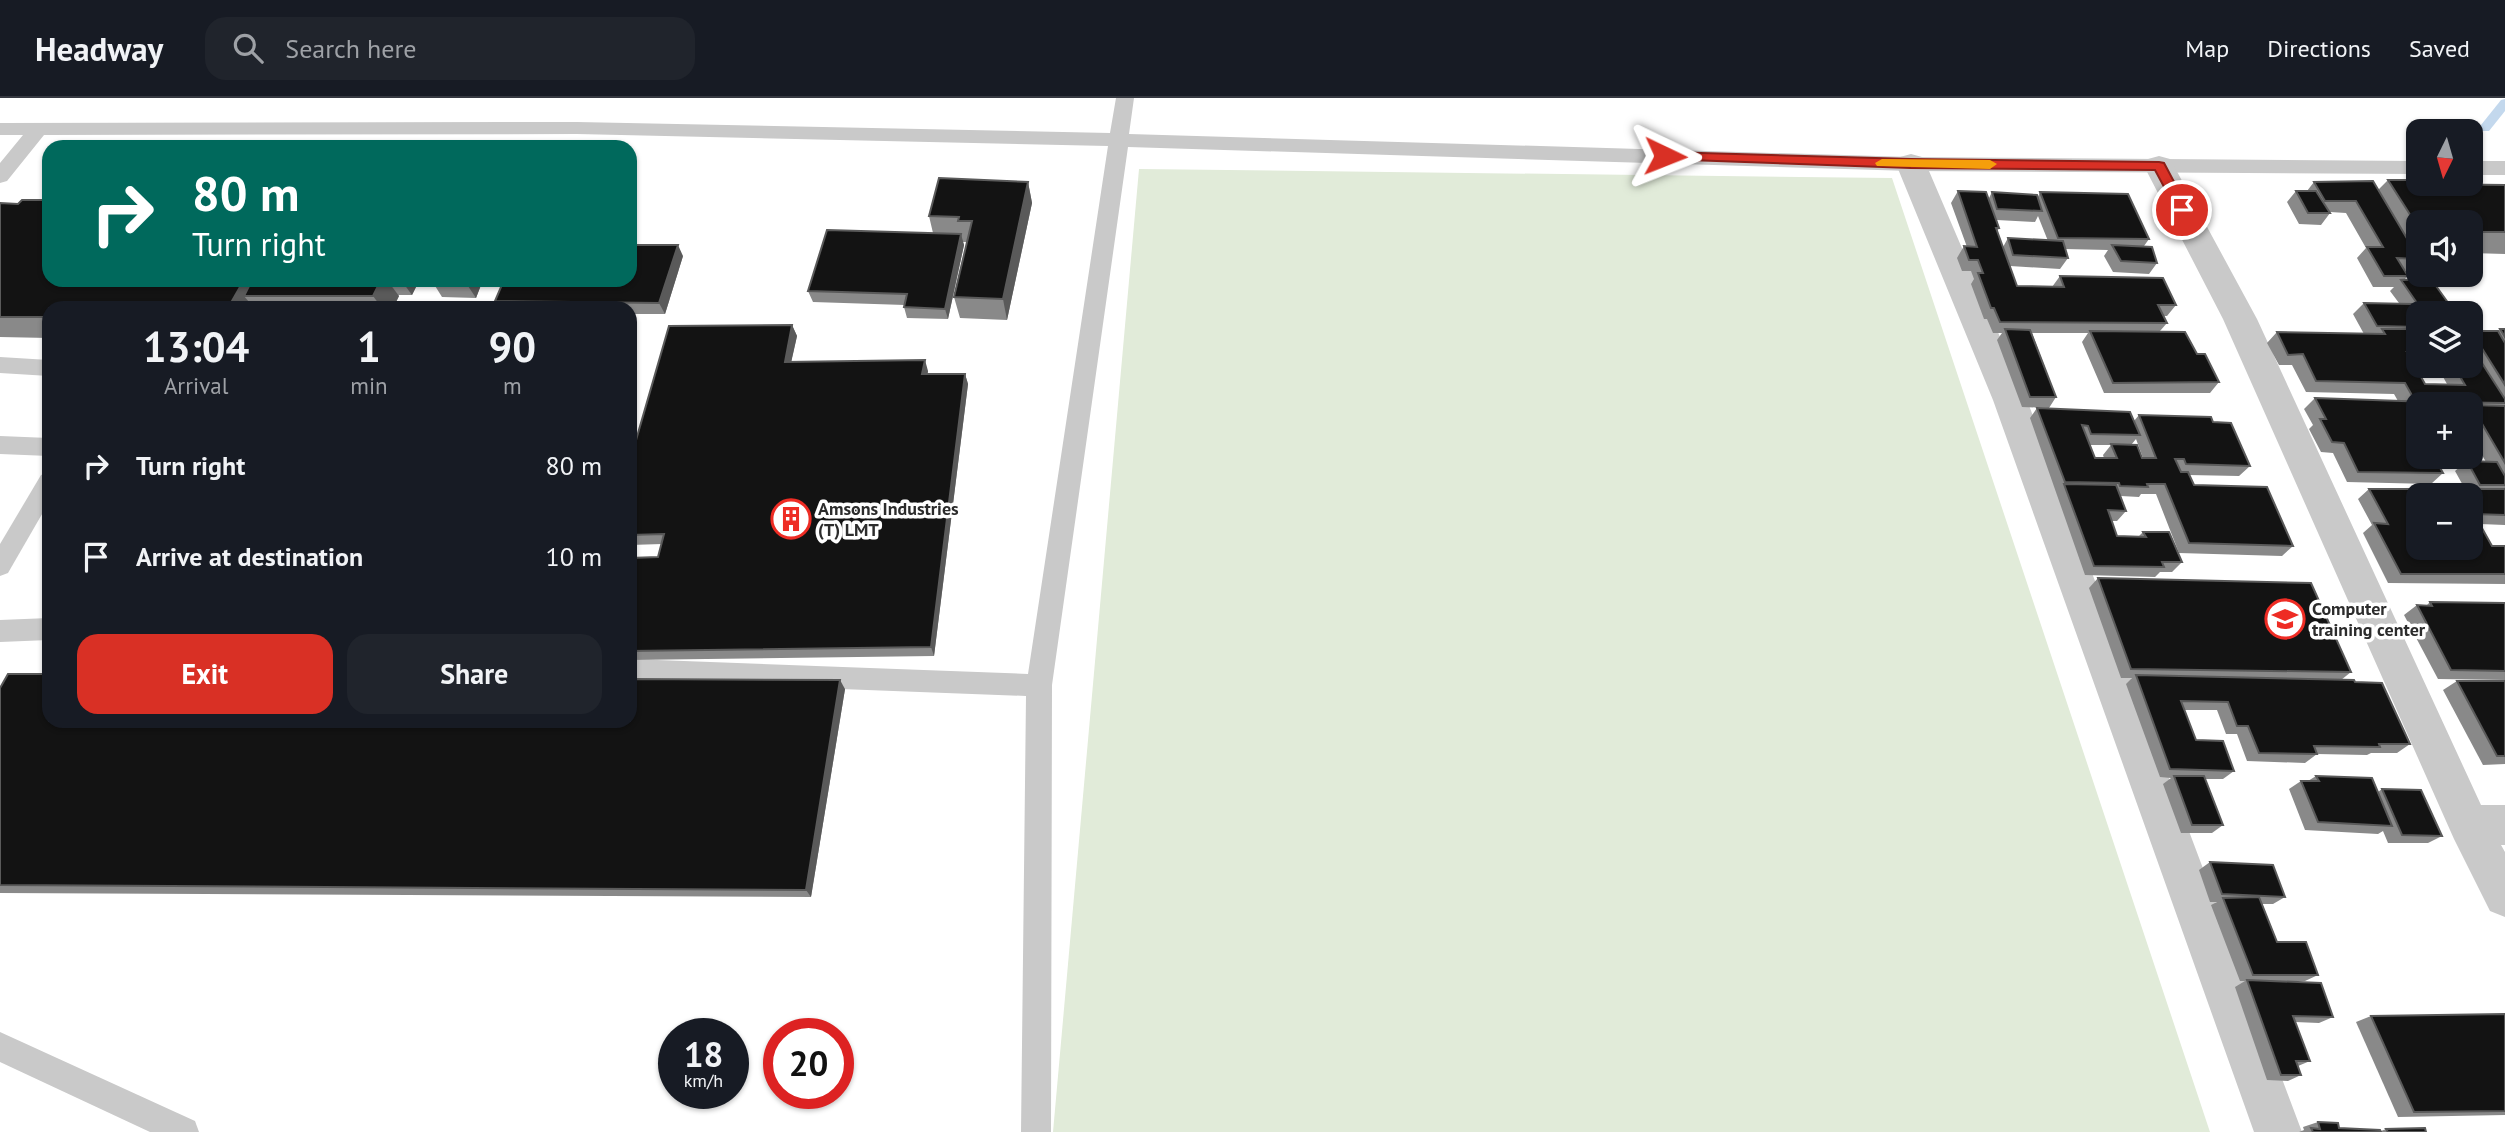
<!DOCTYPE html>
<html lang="en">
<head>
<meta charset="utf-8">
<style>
	:root { --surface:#171b24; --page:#20242c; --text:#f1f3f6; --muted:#9ea1a6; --line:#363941; --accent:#d93025 }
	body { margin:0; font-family:"PT Sans",sans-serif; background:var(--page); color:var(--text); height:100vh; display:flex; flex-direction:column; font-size:26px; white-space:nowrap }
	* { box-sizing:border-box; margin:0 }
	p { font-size:23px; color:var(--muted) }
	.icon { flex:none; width:38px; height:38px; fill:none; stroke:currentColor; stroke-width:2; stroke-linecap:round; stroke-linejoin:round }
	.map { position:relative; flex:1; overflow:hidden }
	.details { position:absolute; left:42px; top:203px; width:595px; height:427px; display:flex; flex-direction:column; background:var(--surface); border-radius:21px; box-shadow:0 2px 5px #0004 }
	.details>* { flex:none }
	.hud { position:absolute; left:42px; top:42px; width:595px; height:147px; border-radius:21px; box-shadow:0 2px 5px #0004; background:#00695c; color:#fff; overflow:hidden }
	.needle { width:46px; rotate:185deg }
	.fabs { position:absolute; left:2406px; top:21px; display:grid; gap:14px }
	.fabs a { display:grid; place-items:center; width:77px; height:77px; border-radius:14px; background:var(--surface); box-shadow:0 2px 5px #0004; font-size:35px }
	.speed { position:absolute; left:658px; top:920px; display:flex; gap:14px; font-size:35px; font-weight:700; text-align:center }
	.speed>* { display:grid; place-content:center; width:91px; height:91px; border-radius:50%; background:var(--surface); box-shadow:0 2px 5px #0004; line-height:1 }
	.speed small { font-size:18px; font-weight:400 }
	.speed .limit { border:10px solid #d22; background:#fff; color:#111 }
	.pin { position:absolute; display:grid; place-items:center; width:60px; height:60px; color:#fff; margin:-30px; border:4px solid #fff; border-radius:50%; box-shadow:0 2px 7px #0007 }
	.me { position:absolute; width:77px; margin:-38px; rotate:92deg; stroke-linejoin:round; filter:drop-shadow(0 0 5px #0008) }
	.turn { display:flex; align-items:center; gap:24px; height:147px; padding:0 35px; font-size:32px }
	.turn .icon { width:91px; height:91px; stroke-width:2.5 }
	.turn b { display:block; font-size:49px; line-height:60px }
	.eta { display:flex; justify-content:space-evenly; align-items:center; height:119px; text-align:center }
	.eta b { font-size:42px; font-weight:600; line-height:49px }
	.cta { display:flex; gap:14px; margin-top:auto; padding:14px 35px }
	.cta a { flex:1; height:80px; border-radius:21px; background:var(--accent); color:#fff; font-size:28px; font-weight:600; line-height:80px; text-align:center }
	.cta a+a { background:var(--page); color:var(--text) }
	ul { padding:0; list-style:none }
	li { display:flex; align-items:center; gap:21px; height:91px; padding:0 35px }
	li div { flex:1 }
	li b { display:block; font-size:26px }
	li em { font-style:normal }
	header { display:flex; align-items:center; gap:42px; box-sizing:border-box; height:98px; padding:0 35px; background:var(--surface); border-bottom:2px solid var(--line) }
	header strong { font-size:33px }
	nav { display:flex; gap:38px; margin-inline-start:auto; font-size:24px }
	.search { width:490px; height:63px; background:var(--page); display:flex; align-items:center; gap:18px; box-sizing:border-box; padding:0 24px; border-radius:21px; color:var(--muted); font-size:26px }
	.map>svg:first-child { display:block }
	.green { fill:#e1ebd9 }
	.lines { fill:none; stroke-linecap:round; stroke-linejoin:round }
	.stream { fill:#c3d8ed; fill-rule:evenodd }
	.lane { fill:#c9c9c9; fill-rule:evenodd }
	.street { fill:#c9c9c9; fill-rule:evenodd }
	.wall { fill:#898989; fill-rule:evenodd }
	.shaded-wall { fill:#5a5a5a }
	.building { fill:#131313; stroke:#5a5a5a; stroke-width:2; fill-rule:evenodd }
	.route { fill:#d93025; stroke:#8d1f18; stroke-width:2 }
	.slow { fill:#f59e0b }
	.labels { text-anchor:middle; stroke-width:7; stroke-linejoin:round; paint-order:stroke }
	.poi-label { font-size:18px; font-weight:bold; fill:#2c2c2c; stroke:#fff; text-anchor:start }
</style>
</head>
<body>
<header>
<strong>Headway</strong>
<div class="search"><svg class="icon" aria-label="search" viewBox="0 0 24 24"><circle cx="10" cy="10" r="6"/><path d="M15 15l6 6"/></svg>Search here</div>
<nav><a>Map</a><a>Directions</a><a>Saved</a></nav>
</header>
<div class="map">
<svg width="2505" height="1034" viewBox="0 0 2505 1034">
	<rect width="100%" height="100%" fill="#fff"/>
	<polygon class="green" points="1139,71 1892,80 2210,1034 1053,1034"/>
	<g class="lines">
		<polygon class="stream" points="2505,1 2505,13 2489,33 2481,33 2481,27 2501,2"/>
		<g class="lane">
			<polygon points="1116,0 1134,0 1129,36 1911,59 2418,63 2418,76 1911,73 1128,49 1052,587 1051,1034 1021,1034 1026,598 630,583 630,561 1028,576 1108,48 577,36 44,37 7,83 0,85 0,65 23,37 0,37 0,25 577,24 1110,35"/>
			<rect x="2471" y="63" width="34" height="14"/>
			<polygon points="0,259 49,262 49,278 0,275"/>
			<polygon points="0,338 49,340 49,358 0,356"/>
			<polygon points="49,374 49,404 8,475 0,478 0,446 41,377"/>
			<polygon points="49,520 49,542 0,544 0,522"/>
			<polygon points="0,934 195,1023 199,1034 150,1034 0,964"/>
		</g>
		<g class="street">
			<polygon points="1911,56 1922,59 1926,66 2027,302 2302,1034 2254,1034 1993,302 1896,66 1900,59"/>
			<polygon points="2159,58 2170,61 2174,68 2257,221 2481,707 2505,707 2505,747 2501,747 2505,754 2505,819 2490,813 2454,741 2223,221 2144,68 2148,61"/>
		</g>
	</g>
	<g class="wall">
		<polygon points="2388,82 2418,86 2505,87 2505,156 2471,155 2471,124 2418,124 2418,172 2412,172 2411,170 2409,172 2404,172 2408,178 2404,182 2449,206 2445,210 2418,215 2418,265 2413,265 2425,286 2447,286 2437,268 2471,268 2471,233 2497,233 2500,231 2505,231 2505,427 2480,426 2492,448 2505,448 2505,486 2388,485 2363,435 2372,427 2358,401 2369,391 2465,391 2455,373 2467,363 2486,364 2471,338 2471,306 2418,306 2418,359 2443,375 2431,386 2347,384 2333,355 2321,354 2309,331 2313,327 2304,311 2315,300 2398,303 2394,296 2306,294 2292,267 2279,267 2267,245 2277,234 2364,236 2353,216 2364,205 2399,205 2390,193 2394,189 2373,189 2357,160 2366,150 2346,115 2330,114 2330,115 2321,127 2299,126 2287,104 2296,93 2307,93 2314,84 2378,92"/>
		<polygon points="1028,84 1032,105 1007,222 960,220 954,199 967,144 963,144 964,147 948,221 907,220 904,209 905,207 813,204 808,193 933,135 929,118"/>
		<path d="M1958,93l31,7 3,-6 46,5 2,-5 109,47 -5,7 13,17 -8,11 -36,-2 -9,-16 4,-6 -43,-1 3,9 -8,11 -50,-3 7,20 35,1 8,-11 116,29 -9,11h-4l4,7 -7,8 37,23 22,28 -9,11h-106l-22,-51 6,-9h-56l24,64 -7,11 -27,-1 -25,-67 5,-7h-9l-6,-14h-3l-13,-35 3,-5 -3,-8h-9l-5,-13 7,-12 3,1 -16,-44zM2038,118l10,25 -40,-3 -5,9 -6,-15 2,-4 -2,-8 38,2z"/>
		<polygon points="0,105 49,182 630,182 683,158 665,216 630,216 630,210 500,210 495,203 502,187 481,187 476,200 442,199 432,183 419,183 412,197 398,197 399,198 393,210 49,210 49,240 0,239"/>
		<polygon points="792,227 797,238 791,264 928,273 927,276 965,276 968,286 934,558 630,562 630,460 658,459 662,446 630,447 630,363"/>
		<path d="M2037,310l97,13 5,-6 74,7 37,44 -11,10 -50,-1 5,10 99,61 -11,10 -103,-3 -23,-59h-15l-2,3 -18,-1 5,15 -9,10h-6l6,15 21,1 5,-5 39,30 -10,10h-12l-5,5 -70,-2 -55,-157zM2136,341l7,19 -12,-13zM2090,347h21l-8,10 1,3h-9z"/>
		<polygon points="2098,480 2351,574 2341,582 2355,584 2410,646 2397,655 2371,655 2367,657 2317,656 2305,665 2247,663 2237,636 2226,636 2217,612 2184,612 2196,642 2234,673 2223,681 2205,681 2223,727 2212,735 2181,735 2163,686 2171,680 2160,679 2126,586 2132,580 2121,580 2089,490"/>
		<polygon points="2430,504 2505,505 2505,582 2438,581 2404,517 2417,507 2426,508"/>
		<polygon points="2457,583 2505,583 2505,666 2483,667 2443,592"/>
		<polygon points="0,590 845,591 811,799 0,795"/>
		<polygon points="2316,678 2378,694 2382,691 2442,738 2428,745 2388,745 2383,733 2378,736 2305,732 2289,691 2301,683 2308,683"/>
		<polygon points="2210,764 2285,799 2273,806 2261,806 2277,844 2318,877 2305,883 2281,883 2333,919 2319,925 2295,924 2310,963 2298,968 2301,977 2288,983 2267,982 2235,889 2245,883 2240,883 2211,807 2217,804 2210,804 2199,772"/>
		<polygon points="2505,916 2505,1017 2398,1019 2356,924 2371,918"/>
		<polygon points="2318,1024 2339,1030 2381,1033 2386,1031 2426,1034 2299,1034 2304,1032 2303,1029"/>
	</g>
	<g class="shaded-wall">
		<polygon points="1028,84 1032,105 1007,222 1003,201"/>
		<polygon points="961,136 964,147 948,221 945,211"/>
		<polygon points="678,147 683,158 665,216 659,205"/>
		<polygon points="244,182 273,182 244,198 254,210 228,210"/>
		<polygon points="381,182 387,182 399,198 393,210 382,210 373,198"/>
		<polygon points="401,182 418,182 419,183 412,197"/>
		<polygon points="464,182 478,182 481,187 476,200"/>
		<polygon points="792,227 797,238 789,274 785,264"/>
		<polygon points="925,262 928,273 926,287 922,276"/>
		<polygon points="965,276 968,286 934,558 931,549"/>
		<polygon points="840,582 845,591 811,799 806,792"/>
	</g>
	<g class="building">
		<polygon points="939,80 1028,84 1003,201 954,199 972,123 958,123 959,119 929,118"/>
		<polygon points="2388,82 2418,82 2418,86 2505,87 2505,134 2476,134 2466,118 2451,117 2455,124 2418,124 2418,129"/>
		<polygon points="2373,83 2418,159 2418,161 2397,160 2408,178 2384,178 2367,149 2383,149 2356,103 2325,103 2314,84"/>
		<polygon points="1958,93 1986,94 1999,130 1996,130 2017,188 2064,189 2060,178 2163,180 2176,207 2158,207 2167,225 2000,224 1994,210 1991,210 1978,175 1983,175 1978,162 1969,162 1964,148 1977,149"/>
		<polygon points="2296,93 2316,93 2330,115 2308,115"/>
		<polygon points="1992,94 2037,97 2042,113 1997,111"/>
		<polygon points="2040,94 2128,96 2149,141 2058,140"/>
		<polygon points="22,102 49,102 49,182 244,182 228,210 49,210 49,219 0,219 0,105 18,106"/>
		<polygon points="827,132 961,136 945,211 904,209 907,196 808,193"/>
		<polygon points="2008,140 2063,143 2068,160 2013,157"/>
		<polygon points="630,147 678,147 659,205 495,203 504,182 630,182"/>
		<polygon points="2112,147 2152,149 2157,165 2121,163"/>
		<polygon points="2431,181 2449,206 2419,208 2401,182"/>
		<polygon points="252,182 381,182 373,198 244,198"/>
		<polygon points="2364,205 2412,206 2414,209 2447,210 2451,215 2418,215 2418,229 2377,228"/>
		<polygon points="792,227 785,264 925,262 922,276 965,276 931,549 630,553 630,460 658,459 664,436 630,437 630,363 669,228"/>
		<polygon points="2005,231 2030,232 2056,299 2030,299"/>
		<polygon points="2382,231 2418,231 2418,254 2407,254 2425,286 2465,287 2454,268 2471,268 2471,248 2505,301 2505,305 2435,304 2434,302 2414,301 2405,285 2316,283 2303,256 2288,257 2277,234 2385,236"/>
		<polygon points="2500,231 2505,231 2505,239"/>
		<polygon points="2090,233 2185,234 2197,256 2205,256 2219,284 2113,285"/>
		<polygon points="2471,233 2498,233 2505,245 2505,287"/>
		<polygon points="2315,300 2430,304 2431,306 2418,306 2418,327 2416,327 2418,331 2418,359 2434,359 2443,375 2358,374 2344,345 2332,344 2320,321 2326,321"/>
		<polygon points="2471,307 2505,308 2505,365"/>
		<polygon points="2037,310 2130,314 2140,337 2091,336 2088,328 2082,327 2095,360 2117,360 2111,346 2137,347 2142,360 2156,360 2139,317 2211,319 2213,324 2231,325 2250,368 2186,366 2184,361 2175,361 2181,374 2188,374 2194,387 2267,389 2293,448 2189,445 2165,386 2147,386 2148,389 2120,388 2119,385 2065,384"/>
		<polygon points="2471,320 2475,329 2471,329"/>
		<polygon points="2467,363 2497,364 2505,378 2505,387 2480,387"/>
		<polygon points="2064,386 2116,387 2126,413 2108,412 2117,438 2146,439 2143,434 2169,434 2182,464 2162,464 2164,469 2094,468"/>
		<path d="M2369,391h136v26l-31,-1 18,32h13v28h-104l-27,-51 14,1zM2418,397h53v53h-53z"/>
		<polygon points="2098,480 2311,485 2351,574 2131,571"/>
		<polygon points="2430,504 2505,505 2505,573 2451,572 2417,507 2432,508"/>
		<polygon points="8,576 49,576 49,623 630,623 630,581 840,582 806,792 0,787 0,590"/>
		<polygon points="2136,577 2354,582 2355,584 2382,585 2410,646 2379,646 2380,649 2314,648 2317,656 2259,655 2248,628 2237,628 2228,604 2181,603 2196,642 2223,643 2234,673 2170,671"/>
		<polygon points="2457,583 2505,583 2505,658 2497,658"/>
		<polygon points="2174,678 2204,678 2223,727 2192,727"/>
		<polygon points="2316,678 2372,680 2392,728 2318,724 2301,683 2319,683"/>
		<polygon points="2382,691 2421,692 2442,738 2402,737"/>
		<polygon points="2210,764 2273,767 2285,799 2222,796"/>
		<polygon points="2259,799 2277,844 2306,844 2318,877 2253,877 2223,800"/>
		<polygon points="2247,882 2321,885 2333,919 2293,918 2310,963 2296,963 2301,977 2281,977"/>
		<polygon points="2505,916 2505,1013 2414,1014 2371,918"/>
		<polygon points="2318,1024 2338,1025 2339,1030 2380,1032 2381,1034 2313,1034 2311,1030 2320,1031"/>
		<polygon points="2425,1030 2426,1034 2388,1034 2386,1031"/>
	</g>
	<polygon class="route" points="1665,54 1911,61 2159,64 2164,65 2189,112 2182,116 2178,115 2155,72 1911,70 1661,61 1661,55"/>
	<polygon class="slow" points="1882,61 1990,62 1997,66 1990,71 1877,68 1875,65"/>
	<defs>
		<g id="building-ring" transform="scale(2.0125)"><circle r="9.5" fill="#fff" stroke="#ee2c24" stroke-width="1.5"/><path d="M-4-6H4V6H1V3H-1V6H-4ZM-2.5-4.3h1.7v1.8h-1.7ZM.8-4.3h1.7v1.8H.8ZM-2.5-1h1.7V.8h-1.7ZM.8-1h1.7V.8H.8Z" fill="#ee2c24"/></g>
		<g id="school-ring" transform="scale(2.0125)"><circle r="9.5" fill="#fff" stroke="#ee2c24" stroke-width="1.5"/><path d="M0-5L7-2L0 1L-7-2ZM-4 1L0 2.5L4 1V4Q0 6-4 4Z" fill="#ee2c24"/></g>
	</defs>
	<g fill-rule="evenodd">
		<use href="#building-ring" x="791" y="421"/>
		<use href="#school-ring" x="2285" y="521"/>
	</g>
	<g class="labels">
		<g class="poi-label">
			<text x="818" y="417">Amsons Industries<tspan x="818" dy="21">(T) LMT</tspan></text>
			<text x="2312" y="517">Computer<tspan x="2312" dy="21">training center</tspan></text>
		</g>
	</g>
</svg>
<div class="fabs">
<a><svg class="needle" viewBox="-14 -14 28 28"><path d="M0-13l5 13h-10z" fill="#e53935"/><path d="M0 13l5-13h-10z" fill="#9ea1a6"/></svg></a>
<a><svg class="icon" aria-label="sound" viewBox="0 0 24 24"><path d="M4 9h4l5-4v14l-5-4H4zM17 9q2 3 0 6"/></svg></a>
<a><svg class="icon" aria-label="layers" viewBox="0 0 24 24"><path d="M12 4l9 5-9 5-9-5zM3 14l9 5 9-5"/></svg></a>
<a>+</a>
<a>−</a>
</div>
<div class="speed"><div>18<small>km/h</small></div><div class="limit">20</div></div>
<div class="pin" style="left:2182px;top:112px;background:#d93025"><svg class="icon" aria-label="arrive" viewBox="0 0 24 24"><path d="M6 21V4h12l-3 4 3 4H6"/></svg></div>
<svg class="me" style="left:1665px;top:58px" viewBox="-20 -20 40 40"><path d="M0-17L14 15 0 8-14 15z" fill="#d93025" stroke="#fff" stroke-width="4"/></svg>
<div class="hud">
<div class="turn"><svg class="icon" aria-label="right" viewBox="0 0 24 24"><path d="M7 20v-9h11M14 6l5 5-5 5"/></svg><div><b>80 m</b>Turn right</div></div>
</div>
<section class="details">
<div class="eta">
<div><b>13:04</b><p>Arrival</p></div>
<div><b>1</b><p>min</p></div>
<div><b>90</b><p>m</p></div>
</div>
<ul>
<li><svg class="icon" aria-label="right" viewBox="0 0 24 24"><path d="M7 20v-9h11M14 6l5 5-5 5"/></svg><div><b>Turn right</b></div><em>80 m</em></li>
<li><svg class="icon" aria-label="arrive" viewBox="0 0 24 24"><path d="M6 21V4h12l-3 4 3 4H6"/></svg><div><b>Arrive at destination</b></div><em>10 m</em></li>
</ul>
<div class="cta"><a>Exit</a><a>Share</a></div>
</section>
</div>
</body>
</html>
